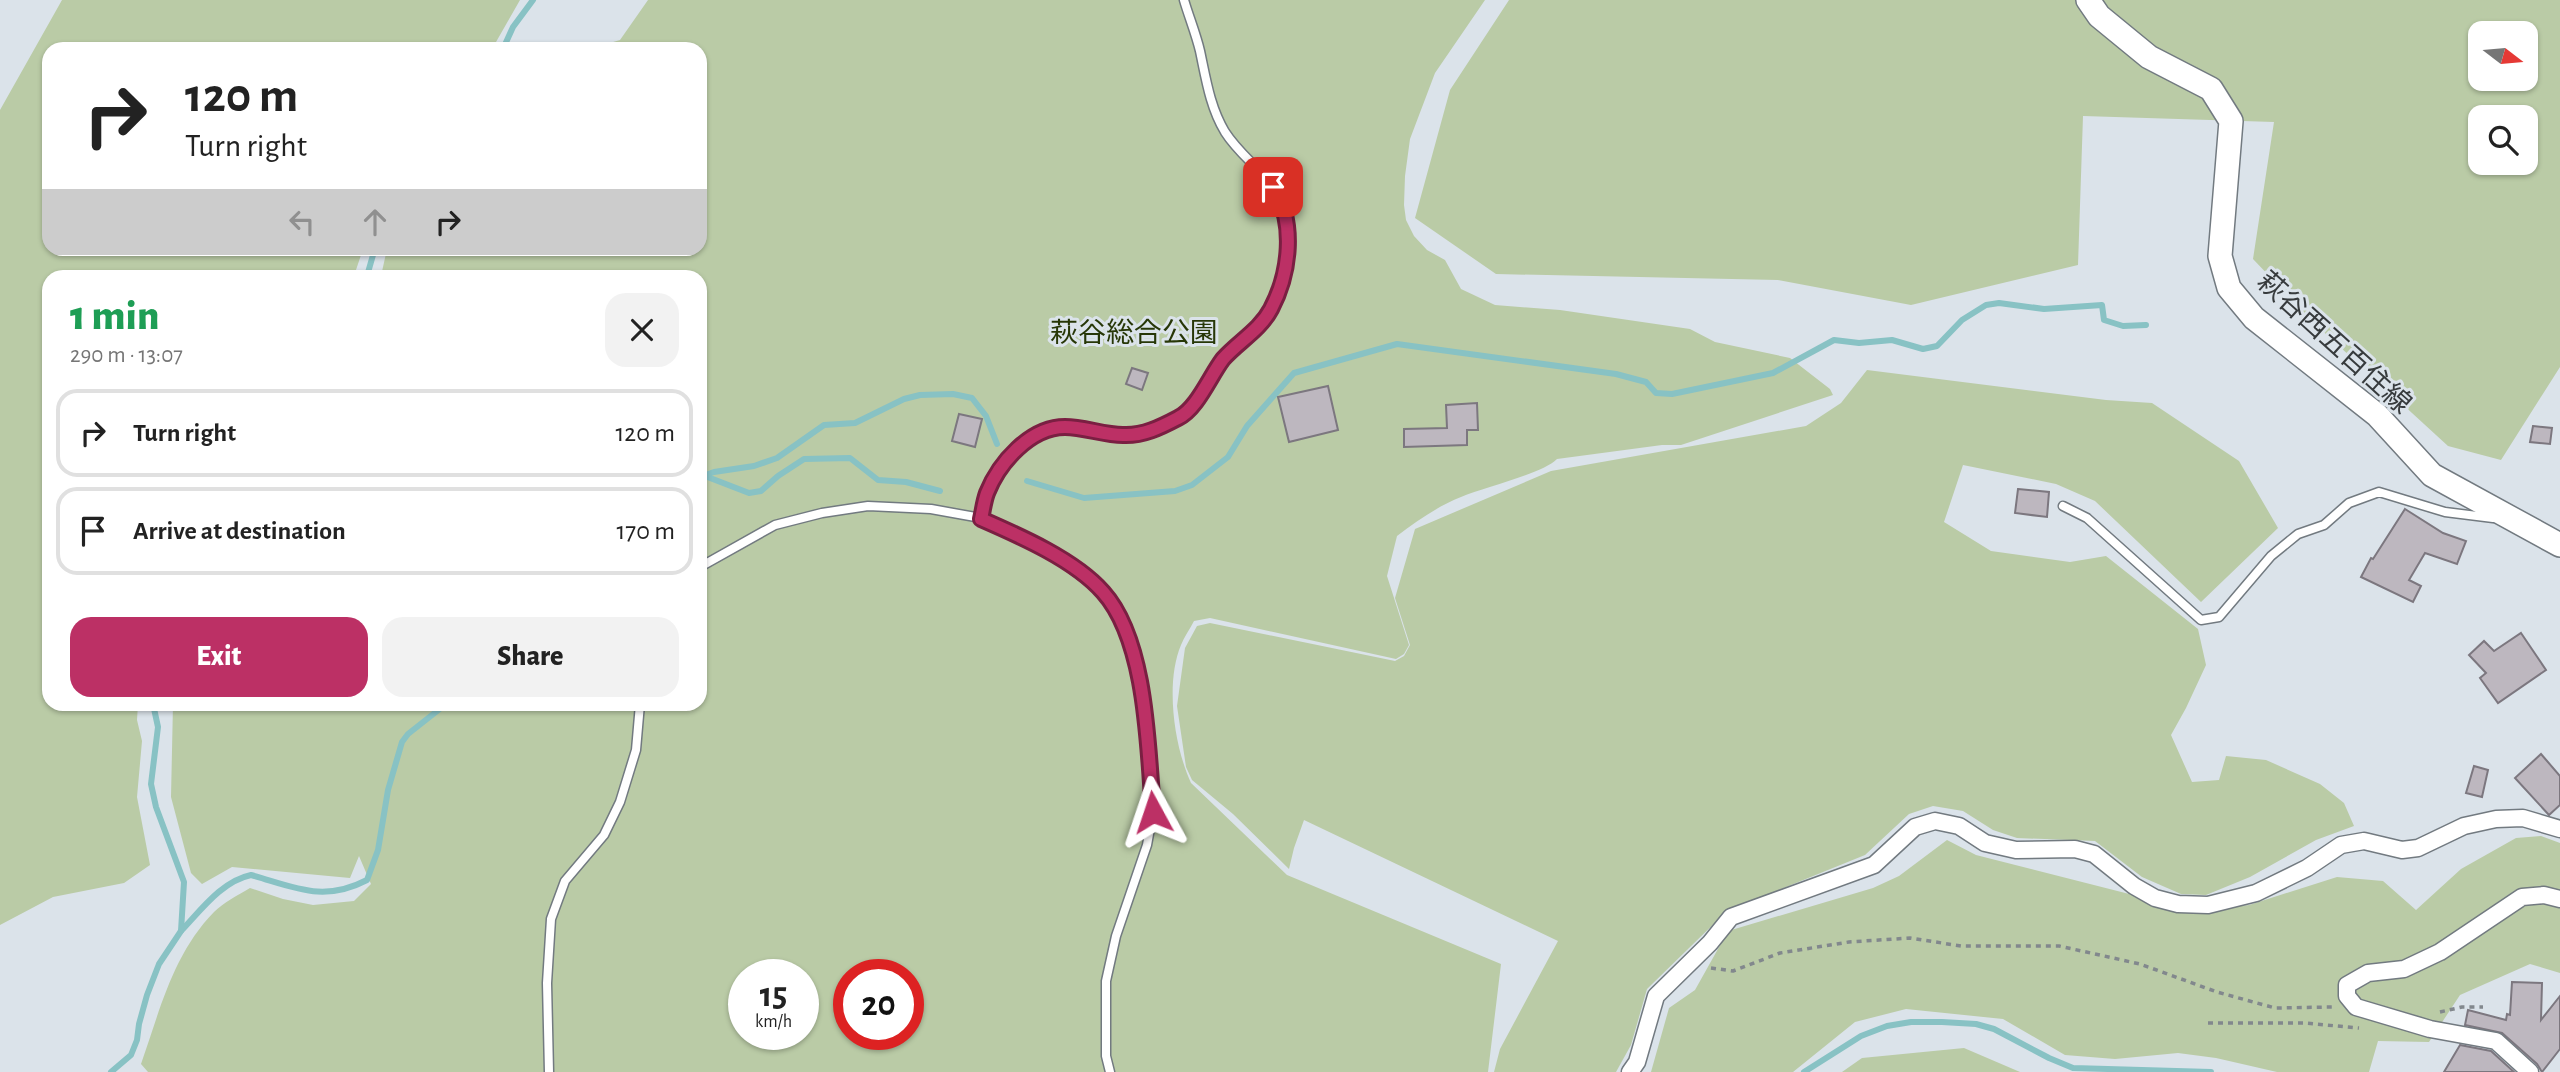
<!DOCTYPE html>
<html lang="en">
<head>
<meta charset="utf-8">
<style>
	:root { --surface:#fff; --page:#f2f2f2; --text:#222; --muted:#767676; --line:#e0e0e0; --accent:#bc3065 }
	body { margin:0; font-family:"Alegreya Sans","Noto Sans JP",sans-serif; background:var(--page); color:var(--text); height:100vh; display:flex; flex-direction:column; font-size:26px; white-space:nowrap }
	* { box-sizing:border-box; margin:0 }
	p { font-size:23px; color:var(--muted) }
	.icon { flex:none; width:38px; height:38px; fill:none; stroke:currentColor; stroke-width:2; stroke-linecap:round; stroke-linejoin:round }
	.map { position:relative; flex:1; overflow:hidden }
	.panel { position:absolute; left:42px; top:270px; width:665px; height:441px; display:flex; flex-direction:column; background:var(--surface); border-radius:21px; box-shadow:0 2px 5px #0004 }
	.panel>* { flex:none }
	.guide { position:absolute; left:42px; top:42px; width:665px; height:214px; border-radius:21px; box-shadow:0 2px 5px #0004; background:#fff; color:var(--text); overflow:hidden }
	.needle { width:46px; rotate:106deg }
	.buttons { position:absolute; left:2468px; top:21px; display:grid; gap:14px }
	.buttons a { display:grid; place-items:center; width:70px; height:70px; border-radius:14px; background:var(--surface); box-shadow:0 2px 5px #0004; font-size:35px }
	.speed { position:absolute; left:728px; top:959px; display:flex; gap:14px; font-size:35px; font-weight:700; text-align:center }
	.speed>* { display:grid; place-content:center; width:91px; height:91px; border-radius:50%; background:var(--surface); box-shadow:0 2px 5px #0004; line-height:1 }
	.speed small { font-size:18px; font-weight:400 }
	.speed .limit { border:10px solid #d22; background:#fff; color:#111 }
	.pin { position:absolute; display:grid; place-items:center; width:60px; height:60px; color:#fff; margin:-30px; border-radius:14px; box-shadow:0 4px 10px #0006 }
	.me { position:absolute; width:77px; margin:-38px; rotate:355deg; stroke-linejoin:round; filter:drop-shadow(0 0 5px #0008) }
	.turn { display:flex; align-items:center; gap:24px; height:147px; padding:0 28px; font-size:32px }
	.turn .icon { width:91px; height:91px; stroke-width:2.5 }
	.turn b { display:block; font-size:49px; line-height:60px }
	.lanes { display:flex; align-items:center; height:66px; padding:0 28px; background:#0003; justify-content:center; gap:35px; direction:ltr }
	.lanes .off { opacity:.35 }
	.round { display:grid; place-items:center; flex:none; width:74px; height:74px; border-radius:21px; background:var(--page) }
	.overview { display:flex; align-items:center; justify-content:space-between; height:119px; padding:0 28px }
	h1 { font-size:42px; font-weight:800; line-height:52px; color:#1e9e55 }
	.cta { display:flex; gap:14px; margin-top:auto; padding:14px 28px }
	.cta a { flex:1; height:80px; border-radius:21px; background:var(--accent); color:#fff; font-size:28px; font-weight:800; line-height:80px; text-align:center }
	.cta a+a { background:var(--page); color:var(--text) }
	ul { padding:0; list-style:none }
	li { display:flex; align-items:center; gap:21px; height:88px; margin:0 14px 10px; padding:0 14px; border:4px solid var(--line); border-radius:21px }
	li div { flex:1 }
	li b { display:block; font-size:26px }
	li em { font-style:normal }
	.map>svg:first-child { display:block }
	.green { fill:#bacba6; fill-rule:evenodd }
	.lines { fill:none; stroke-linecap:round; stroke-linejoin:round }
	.stream { stroke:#88c2c4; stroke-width:6 }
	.building { fill:#bdb7bf; stroke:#7c777f; stroke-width:2 }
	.lane-casing { stroke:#727a80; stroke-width:11 }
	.street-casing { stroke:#727a80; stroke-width:19 }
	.secondary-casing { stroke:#727a80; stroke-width:26 }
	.path { stroke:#82888d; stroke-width:3.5; stroke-dasharray:5 5; stroke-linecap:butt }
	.lane { stroke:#fff; stroke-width:8 }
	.street { stroke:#fff; stroke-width:16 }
	.secondary { stroke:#fff; stroke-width:23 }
	.route-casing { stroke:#7a1f42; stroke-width:18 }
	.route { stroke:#bc3065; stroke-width:12 }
	.labels { text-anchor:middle; stroke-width:6; stroke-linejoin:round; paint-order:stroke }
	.park-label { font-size:28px; fill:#273707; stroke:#dbe3ea }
	.street-label { font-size:28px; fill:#373b3d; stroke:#dbe3ea }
</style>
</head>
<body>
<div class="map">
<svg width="2560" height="1072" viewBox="0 0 2560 1072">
	<rect width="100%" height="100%" fill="#dbe3ea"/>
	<g class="green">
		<polygon points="62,0 520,0 492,49 49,49 49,248 363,249 354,276 49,276 49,704 138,704 137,720 142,741 137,797 150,865 124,883 53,897 0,925 0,110"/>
		<path d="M648,0h837l-50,73 -25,66 -5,37 -1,29 2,15 8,16 13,14 18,10 16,29 34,16 65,5 130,19 25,13 75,16 40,31 3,6 -152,50h-19l-105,14c-15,15 -72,28 -96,38 -23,9 -44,24 -64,39l-10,40 22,69 -5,9 -8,5 -186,-41 -16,3c-4,8 -10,16 -13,24 -16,38 -7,101 10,138l96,92 214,89 -13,108h-1340l-7,-8c19,-54 32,-110 73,-152 9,-9 24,-17 36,-24l33,11 30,6 41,-4 17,-17 -12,-28 -9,22 -118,-11 -30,17 -11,-11 -20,-76 2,-93h527v-428h-319l6,-27 313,-1v-199h-111l31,-9zM744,975h59v59h-59zM849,975h59v59h-59z"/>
		<path d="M1509,0h1051v367l-59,93 -53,-14 -132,-121 -63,-66 21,-137 -191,-6 -5,149 -167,40 -133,-25 -282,-6 -81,-56 35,-128zM2480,33h45v46h-45zM2480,117h45v46h-45z"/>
		<polygon points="1867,370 2106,400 2152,403 2239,461 2278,528 2201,602 2095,501 2056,484 1963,465 1944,522 1991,551 2070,562 2106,556 2198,629 2206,665 2186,708 2171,735 2192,782 2219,780 2226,756 2266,760 2320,784 2344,803 2354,826 2316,840 2250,877 2206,895 2181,894 2142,877 2095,841 2017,838 1993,830 1963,811 1933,806 1909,814 1865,855 1727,911 1647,989 1631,1045 1616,1072 1494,1072 1500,1049 1558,941 1304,820 1294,848 1289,869 1233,814 1192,780 1186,767 1177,706 1185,648 1197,626 1210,623 1395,661 1404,656 1410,645 1395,598 1415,529 1551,471 1806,426 1841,403"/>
		<polygon points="2541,836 2560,843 2560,973 2530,964 2460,995 2429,1042 2378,1041 2369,1072 2277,1072 2216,1058 2178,1053 2115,1059 2065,1055 2003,1019 1906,1009 1855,1022 1793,1072 1651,1072 1669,1008 1695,990 1728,931 1873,888 1899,876 1947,840 1976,855 2196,911 2249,905 2337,877 2383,881 2416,910 2461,869 2516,838"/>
		<polygon points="1964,1048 2020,1072 1842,1072 1862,1058"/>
	</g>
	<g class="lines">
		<g class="stream">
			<polyline points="503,49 513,27 533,0"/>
			<polyline points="367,276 375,248"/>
			<polyline points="705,476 749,493 761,491 778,476 804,459 850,458 878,480 906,482 940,491"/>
			<polyline points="700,477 714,472 754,466 777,458 824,425 855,423 904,399 920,395 953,394 972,398 986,416 997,444"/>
			<polyline points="1027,481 1084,498 1175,491 1192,485 1228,457 1247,426 1294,373 1397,344 1616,374 1646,382 1656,393 1672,394 1773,373 1834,340 1859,343 1892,340 1923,349 1937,346 1962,320 1986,305 1999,303 2044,309 2102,305 2104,320 2123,326 2146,325"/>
			<path d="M181,931c20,-21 41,-50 70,-56 43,12 72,28 116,5l11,-30 10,-60 14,-48 6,-8 38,-30"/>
			<polyline points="111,1072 131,1055 137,1040 139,1024 147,995 159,964 181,931 184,882 156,807 151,784 158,727 153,704"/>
			<polyline points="1804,1072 1861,1036 1887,1026 1911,1022 1942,1022 1976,1024 1994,1029 2049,1058 2073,1068 2211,1072"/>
		</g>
	</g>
	<g class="building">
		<polygon points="1132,368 1148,373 1142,390 1126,384"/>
		<polygon points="1328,386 1338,430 1289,442 1278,397"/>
		<polygon points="1477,403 1478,430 1467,430 1467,445 1404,447 1404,429 1447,428 1446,405"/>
		<polygon points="959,414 982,419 975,447 952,441"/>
		<polygon points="2533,426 2552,428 2550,444 2530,442"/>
		<polygon points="2018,489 2049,492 2047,517 2015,513"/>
		<polygon points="2405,509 2443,533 2466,541 2457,564 2425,553 2409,580 2421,586 2413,602 2361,577 2371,558 2373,559"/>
		<polygon points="2521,633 2546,670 2498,703 2480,678 2486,673 2469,655 2484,641 2494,651"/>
		<polygon points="2541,754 2560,776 2560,805 2549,815 2515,778"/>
		<polygon points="2474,766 2488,770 2482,797 2466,793"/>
		<polygon points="2512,982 2542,983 2541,1020 2560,996 2560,1049 2542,1072 2537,1064 2502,1033 2465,1025 2468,1010 2506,1020 2507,1014 2510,1015"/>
		<polygon points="2460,1045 2491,1051 2514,1072 2444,1072"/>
	</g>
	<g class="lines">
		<g class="lane-casing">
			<g id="lane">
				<polyline points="2063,506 2087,518 2201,620 2219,617 2271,556 2298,534 2324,525 2349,503 2379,492 2445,512 2493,518"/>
				<path d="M981,518c2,-8 3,-17 6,-25 12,-30 43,-65 77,-66 29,0 56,13 85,5 42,-12 50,-40 74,-72 7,-10 19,-16 27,-25 27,-29 44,-73 37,-113 -7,-44 -41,-57 -62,-90 -15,-25 -19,-53 -25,-81 -4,-17 -11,-34 -16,-51"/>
				<polyline points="700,567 775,525 822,513 868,506 931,509 981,518 1043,548 1103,592 1133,646 1145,722 1153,812 1147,845 1116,936 1106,981 1106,1056 1110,1072"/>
				<polyline points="549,1072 547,983 551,919 565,881 604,835 620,802 636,750 640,704"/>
			</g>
		</g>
		<g class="street-casing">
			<g id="street">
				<polyline points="1630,1072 1637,1062 1656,996 1710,943 1731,917 1874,865 1915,827 1935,821 1959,826 1985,843 2016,850 2075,849 2094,854 2134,886 2155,898 2178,904 2208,905 2256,893 2307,868 2341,845 2364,841 2402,850 2418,848 2464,826 2496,819 2523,818 2560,829"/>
				<polyline points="2530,1072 2496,1041 2430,1029 2356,1007 2347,996 2347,985 2368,973 2404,969 2440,952 2522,897 2544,895 2560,899"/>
			</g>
		</g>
		<g class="secondary-casing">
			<polyline id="secondary" points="2088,0 2099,16 2149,57 2211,89 2231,121 2220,256 2229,288 2254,318 2377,415 2432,475 2560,545"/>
		</g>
		<g class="path">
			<polyline points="1711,968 1733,971 1780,953 1849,942 1910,938 1961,946 2059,946 2140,964 2217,992 2275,1008 2333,1007"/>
			<polyline points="2440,1012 2462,1007 2483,1007"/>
			<polyline points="2208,1023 2304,1023 2359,1028"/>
		</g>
		<use href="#lane" class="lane"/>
		<use href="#street" class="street"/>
		<use href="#secondary" class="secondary"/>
	</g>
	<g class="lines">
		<g class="route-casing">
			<path id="route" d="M1153,812c-5,-63 -6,-171 -50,-220 -28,-32 -83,-56 -122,-73 2,-9 3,-18 6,-26 12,-30 43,-66 78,-66 19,0 39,8 58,8 20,1 38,-8 55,-17 19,-9 32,-42 45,-59 15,-17 37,-29 48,-50 19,-36 25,-87 2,-122"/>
		</g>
		<use href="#route" class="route"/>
	</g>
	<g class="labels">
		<g class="park-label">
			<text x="1134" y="342">萩谷総合公園</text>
		</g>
		<g class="street-label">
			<text transform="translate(2335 342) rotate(42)" y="10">萩谷西五百住線</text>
		</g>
	</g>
</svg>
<div class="buttons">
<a><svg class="needle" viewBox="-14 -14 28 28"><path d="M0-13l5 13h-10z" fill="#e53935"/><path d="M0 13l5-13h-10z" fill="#767676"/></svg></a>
<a><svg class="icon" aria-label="search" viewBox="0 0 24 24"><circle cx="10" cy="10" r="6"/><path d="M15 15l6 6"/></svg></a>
</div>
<div class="speed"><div>15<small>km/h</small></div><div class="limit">20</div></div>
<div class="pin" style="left:1273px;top:187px;background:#d93025"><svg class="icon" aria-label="arrive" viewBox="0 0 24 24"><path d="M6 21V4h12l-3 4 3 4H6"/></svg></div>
<svg class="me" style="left:1153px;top:812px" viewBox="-20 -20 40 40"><path d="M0-17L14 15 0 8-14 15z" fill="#bc3065" stroke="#fff" stroke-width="4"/></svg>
<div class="guide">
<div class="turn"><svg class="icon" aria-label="right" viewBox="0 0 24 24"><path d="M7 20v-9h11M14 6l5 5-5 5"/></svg><div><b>120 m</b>Turn right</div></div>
<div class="lanes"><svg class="icon off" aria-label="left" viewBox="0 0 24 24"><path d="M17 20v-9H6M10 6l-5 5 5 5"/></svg><svg class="icon off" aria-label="ahead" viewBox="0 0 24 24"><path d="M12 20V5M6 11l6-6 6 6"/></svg><svg class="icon" aria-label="right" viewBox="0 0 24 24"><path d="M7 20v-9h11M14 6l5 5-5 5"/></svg></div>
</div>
<section class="panel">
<div class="overview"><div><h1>1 min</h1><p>290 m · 13:07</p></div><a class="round"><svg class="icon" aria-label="close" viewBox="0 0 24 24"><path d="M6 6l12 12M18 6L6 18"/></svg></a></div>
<ul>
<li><svg class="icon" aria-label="right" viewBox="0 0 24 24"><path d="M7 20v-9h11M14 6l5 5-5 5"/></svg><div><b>Turn right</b></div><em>120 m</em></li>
<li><svg class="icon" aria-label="arrive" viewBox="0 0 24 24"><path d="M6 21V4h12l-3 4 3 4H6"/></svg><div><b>Arrive at destination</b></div><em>170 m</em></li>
</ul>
<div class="cta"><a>Exit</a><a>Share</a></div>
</section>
</div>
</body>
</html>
